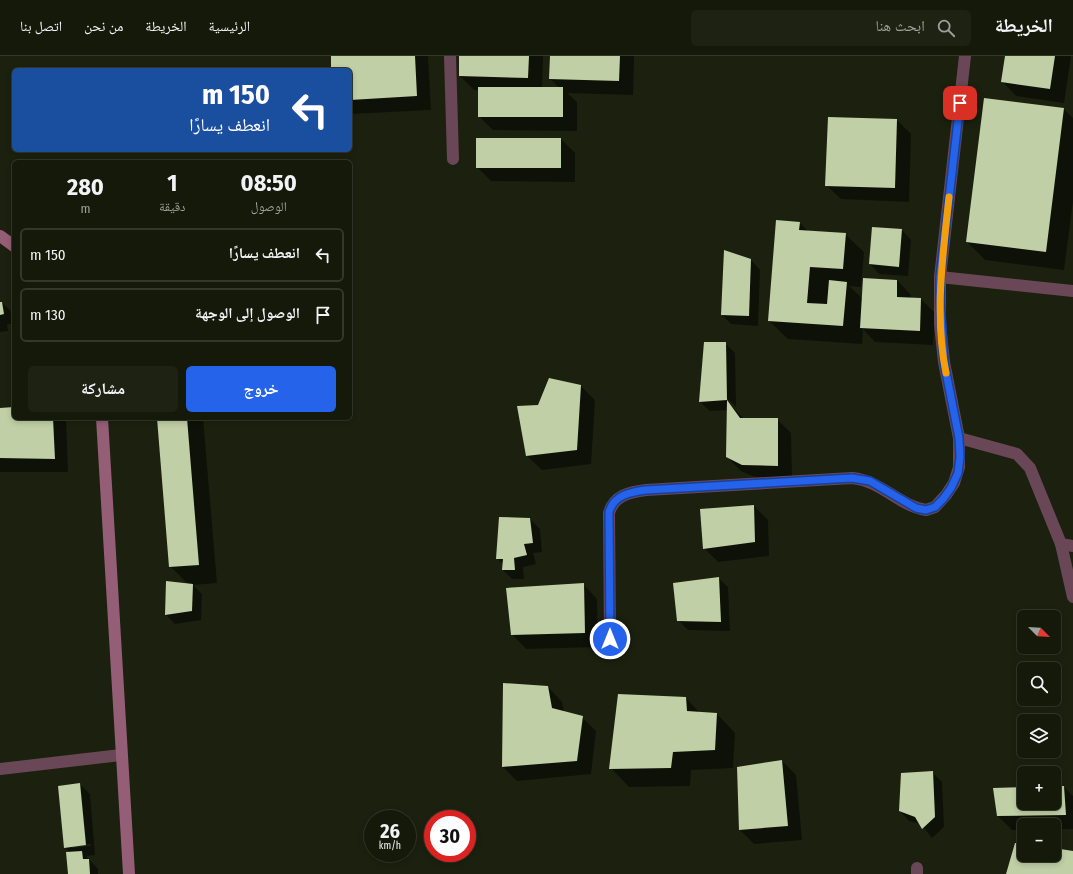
<!DOCTYPE html>
<html lang="ar">
<head>
<meta charset="utf-8">
<style>
	:root { --surface:#14190a; --page:#1d2213; --text:#f1f3f6; --muted:#9da09c; --line:#33382b; --accent:#2563eb }
	body { margin:0; font-family:"Fira Sans Condensed","Noto Naskh Arabic",sans-serif; background:var(--page); color:var(--text); direction:rtl; height:100vh; display:flex; flex-direction:column; font-size:15px; white-space:nowrap }
	* { box-sizing:border-box; margin:0 }
	p { font-size:13px; color:var(--muted) }
	.icon { flex:none; width:22px; height:22px; fill:none; stroke:currentColor; stroke-width:2; stroke-linecap:round; stroke-linejoin:round }
	.map { position:relative; flex:1; overflow:hidden; direction:ltr }
	.sheet { position:absolute; left:12px; top:104px; width:340px; height:260px; display:flex; flex-direction:column; background:var(--surface); border-radius:6px; box-shadow:0 2px 6px #0003,0 0 0 1px var(--line); direction:rtl }
	.sheet>* { flex:none }
	.guide { position:absolute; left:12px; top:12px; width:340px; height:84px; border-radius:6px; box-shadow:0 2px 6px #0003,0 0 0 1px var(--line); direction:rtl; background:#1a4fa0; color:#fff; overflow:hidden }
	.needle { width:26px; rotate:114deg }
	.tools { position:absolute; left:1017px; top:554px; display:grid; gap:8px }
	.tools a { display:grid; place-items:center; width:44px; height:44px; border-radius:6px; background:var(--surface); box-shadow:0 2px 6px #0003,0 0 0 1px var(--line); font-size:20px }
	.speed { position:absolute; left:364px; top:754px; display:flex; gap:8px; font-size:20px; font-weight:700; text-align:center }
	.speed>* { display:grid; place-content:center; width:52px; height:52px; border-radius:50%; background:var(--surface); box-shadow:0 2px 6px #0003,0 0 0 1px var(--line); line-height:1 }
	.speed small { font-size:10px; font-weight:400 }
	.speed .limit { border:6px solid #d22; background:#fff; color:#111 }
	.pin { position:absolute; display:grid; place-items:center; width:34px; height:34px; color:#fff; margin:-17px; border-radius:8px; box-shadow:0 2px 6px #0006 }
	.me { position:absolute; width:44px; margin:-22px; rotate:0deg; stroke-linejoin:round; filter:drop-shadow(0 0 3px #0008) }
	.turn { display:flex; align-items:center; gap:14px; height:84px; padding:0 16px; font-size:18px }
	.turn .icon { width:52px; height:52px; stroke-width:2.5 }
	.turn b { display:block; font-size:28px; line-height:34px }
	.eta { display:flex; justify-content:space-evenly; align-items:center; height:68px; text-align:center }
	.eta b { font-size:24px; font-weight:700; line-height:28px }
	.action { display:flex; gap:8px; margin-top:auto; padding:8px 16px }
	.action a { flex:1; height:46px; border-radius:6px; background:var(--accent); color:#fff; font-size:16px; font-weight:700; line-height:46px; text-align:center }
	.action a+a { background:var(--page); color:var(--text) }
	ul { padding:0; list-style:none }
	li { display:flex; align-items:center; gap:12px; height:54px; margin:0 8px 6px; padding:0 8px; border:2px solid var(--line); border-radius:6px }
	li div { flex:1 }
	li b { display:block; font-size:15px }
	li em { font-style:normal }
	header { display:flex; align-items:center; gap:24px; box-sizing:border-box; height:56px; padding:0 20px; background:var(--surface); border-bottom:1px solid var(--line) }
	header strong { font-size:19px }
	nav { display:flex; gap:22px; margin-inline-start:auto; font-size:14px }
	.search { width:280px; height:36px; background:var(--page); display:flex; align-items:center; gap:10px; box-sizing:border-box; padding:0 14px; border-radius:6px; color:var(--muted); font-size:15px }
	.map>svg:first-child { display:block }
	.shadow { fill:#0007; fill-rule:evenodd }
	.building { fill:#c0cfa6 }
	.lines { fill:none; stroke-linecap:round; stroke-linejoin:round }
	.street { stroke:#6a4756; stroke-width:12 }
	.secondary { stroke:#955e77; stroke-width:12 }
	.route-casing { stroke:#184099; stroke-width:10 }
	.route { stroke:#2563eb; stroke-width:7 }
	.slow { stroke:#f59e0b; stroke-width:7 }
</style>
</head>
<body>
<header>
<strong>الخريطة</strong>
<div class="search"><svg class="icon" aria-label="search" viewBox="0 0 24 24"><circle cx="10" cy="10" r="6"/><path d="M15 15l6 6"/></svg>ابحث هنا</div>
<nav><a>الرئيسية</a><a>الخريطة</a><a>من نحن</a><a>اتصل بنا</a></nav>
</header>
<div class="map">
<svg width="1073" height="818" viewBox="0 0 1073 818">
	<rect width="100%" height="100%" fill="#1b210e"/>
	<g class="shadow">
		<polygon points="332,0 428,0 431,54 350,58 350,14 332,14"/>
		<polygon points="460,0 543,0 542,32 560,32 550,23 551,0 634,0 633,39 567,37 577,46 577,75 493,74 479,60 479,34 474,34 460,20"/>
		<polygon points="1006,0 1071,0 1064,47 1016,40 1002,25"/>
		<polygon points="985,43 1064,53 1073,62 1073,145 1064,214 985,204 967,186"/>
		<polygon points="829,62 897,64 911,78 909,146 841,143 826,129"/>
		<polygon points="561,83 575,97 575,126 491,125 477,111"/>
		<polygon points="799,166 808,175 845,178 864,196 861,231 849,230 863,243 864,223 897,224 911,239 911,243 921,243 935,257 933,289 875,286 863,273 862,288 788,283 769,265"/>
		<polygon points="902,174 911,184 908,220 879,218 870,208"/>
		<polygon points="751,204 760,214 758,270 731,268 722,259"/>
		<polygon points="0,247 2,247 12,256 13,268 7,268 8,275 0,276"/>
		<polygon points="705,287 725,287 735,297 736,351 726,341 726,344 744,363 777,363 791,377 792,423 757,422 741,415 727,401 728,354 710,355 700,346"/>
		<polygon points="581,330 595,344 591,408 542,414 527,400 538,350"/>
		<polygon points="14,352 14,362 64,362 66,364 68,416 0,416 0,353"/>
		<polygon points="158,362 203,362 217,527 193,529 202,538 201,564 175,568 166,559 188,528 170,510"/>
		<polygon points="754,450 768,464 769,500 718,506 704,492"/>
		<polygon points="530,463 540,473 542,496 533,497 536,508 523,511 524,523 512,523 503,514 503,508 497,502"/>
		<polygon points="718,522 728,531 730,575 688,574 678,564"/>
		<polygon points="583,528 597,543 598,591 526,593 512,578"/>
		<polygon points="548,631 562,646 564,656 582,661 596,675 591,718 517,725 503,711"/>
		<polygon points="686,642 700,657 717,658 735,677 733,712 691,714 690,730 629,731 611,712"/>
		<polygon points="782,705 796,719 802,784 754,788 740,774"/>
		<polygon points="933,717 942,726 944,771 932,782 921,768 909,765 900,755"/>
		<path d="M80,728l10,10 5,61 -9,1 12,13v5h-29l1,-21 -5,-6zM91,788v2l-19,2v-2z"/>
		<polygon points="1054,731 1064,731 1073,740 1073,773 1054,773 1054,769 1024,769 1024,774 1012,774 998,760 994,733 1024,732 1024,747 1054,747"/>
	</g>
	<g class="building">
		<polygon points="331,0 415,0 417,40 350,44 350,14 331,14"/>
		<polygon points="459,0 529,0 528,22 459,20"/>
		<polygon points="550,0 620,0 619,25 549,23"/>
		<polygon points="1005,0 1055,0 1050,33 1001,26"/>
		<rect x="478" y="31" width="85" height="30"/>
		<polygon points="984,42 1064,52 1046,196 966,186"/>
		<polygon points="828,61 897,63 895,132 825,130"/>
		<rect x="476" y="82" width="85" height="30"/>
		<polygon points="776,164 800,166 799,174 846,177 843,213 810,211 807,247 827,248 829,224 847,226 843,270 768,265"/>
		<polygon points="872,171 902,173 899,211 869,208"/>
		<polygon points="724,194 751,203 749,260 721,259"/>
		<polygon points="863,222 897,224 897,241 921,242 920,275 860,272"/>
		<polygon points="0,246 2,246 4,258 0,259"/>
		<polygon points="704,286 726,286 727,344 699,346"/>
		<polygon points="549,322 581,329 577,394 526,400 517,350 538,349"/>
		<polygon points="727,344 740,362 778,362 778,410 742,409 726,401"/>
		<polygon points="14,351 14,362 53,362 55,403 0,402 0,352"/>
		<polygon points="157,362 187,362 199,509 169,511"/>
		<polygon points="754,449 755,486 703,493 700,453"/>
		<polygon points="499,461 530,462 533,487 524,488 527,499 514,502 515,514 502,514 503,503 496,503"/>
		<polygon points="719,521 721,566 677,565 673,527"/>
		<polygon points="166,525 193,528 192,555 165,559"/>
		<polygon points="584,527 585,577 511,579 506,532"/>
		<polygon points="503,627 548,630 552,652 583,660 577,705 502,711"/>
		<polygon points="618,638 686,641 687,655 717,657 715,694 673,696 671,712 609,713"/>
		<polygon points="782,704 788,770 739,774 737,711"/>
		<polygon points="933,715 935,761 922,773 915,761 899,755 901,717"/>
		<polygon points="80,727 86,789 64,792 58,730"/>
		<polygon points="1054,730 1064,730 1066,759 997,760 993,732 1024,731 1024,747 1054,747"/>
		<polygon points="1015,787 1024,788 1024,799 1054,799 1054,792 1073,795 1073,818 1006,818"/>
		<polygon points="82,795 83,803 89,803 90,818 68,818 66,796"/>
	</g>
	<g class="lines">
		<g class="street">
			<polyline points="450,0 453,103"/>
			<polyline points="940,221 1073,235"/>
			<polyline points="959,382 1017,398 1030,412 1061,488 1073,490"/>
			<polyline points="1061,488 1073,541"/>
			<path d="M610,583l-1,-126c5,-18 21,-21 37,-23l206,-12c30,3 47,28 74,32l9,-3 11,-12 8,-12 5,-16v-29l-15,-76 -4,-38v-47l25,-221"/>
			<polyline points="0,713 121,699"/>
			<polyline points="917,818 917,812"/>
		</g>
		<g class="secondary">
			<polyline points="0,180 14,190"/>
			<polyline points="102,362 129,818"/>
		</g>
	</g>
	<g class="lines">
		<g class="route-casing">
			<path id="route" d="M610,583l-1,-127c5,-17 21,-20 37,-22l206,-12 18,3 46,27 10,2 9,-3 8,-8 8,-11 7,-15 2,-16 -1,-19 -15,-76 -4,-62v-23l20,-174"/>
		</g>
		<use href="#route" class="route"/>
		<path class="slow" d="M946,317c-12,-58 -3,-118 3,-176"/>
	</g>
</svg>
<div class="tools">
<a><svg class="needle" viewBox="-14 -14 28 28"><path d="M0-13l5 13h-10z" fill="#e53935"/><path d="M0 13l5-13h-10z" fill="#9da09c"/></svg></a>
<a><svg class="icon" aria-label="search" viewBox="0 0 24 24"><circle cx="10" cy="10" r="6"/><path d="M15 15l6 6"/></svg></a>
<a><svg class="icon" aria-label="layers" viewBox="0 0 24 24"><path d="M12 4l9 5-9 5-9-5zM3 14l9 5 9-5"/></svg></a>
<a>+</a>
<a>−</a>
</div>
<div class="speed"><div>26<small>km/h</small></div><div class="limit">30</div></div>
<div class="pin" style="left:960px;top:47px;background:#d93025"><svg class="icon" aria-label="arrive" viewBox="0 0 24 24"><path d="M6 21V4h12l-3 4 3 4H6"/></svg></div>
<svg class="me" style="left:610px;top:583px" viewBox="-20 -20 40 40"><circle r="17" fill="#2563eb" stroke="#fff" stroke-width="3"/><path d="M0-11L8 9 0 5-8 9z" fill="#fff"/></svg>
<div class="guide">
<div class="turn"><svg class="icon" aria-label="left" viewBox="0 0 24 24"><path d="M17 20v-9H6M10 6l-5 5 5 5"/></svg><div><b>150 m</b>انعطف يسارًا</div></div>
</div>
<section class="sheet">
<div class="eta">
<div><b>08:50</b><p>الوصول</p></div>
<div><b>1</b><p>دقيقة</p></div>
<div><b>280</b><p>m</p></div>
</div>
<ul>
<li><svg class="icon" aria-label="left" viewBox="0 0 24 24"><path d="M17 20v-9H6M10 6l-5 5 5 5"/></svg><div><b>انعطف يسارًا</b></div><em>150 m</em></li>
<li><svg class="icon" aria-label="arrive" viewBox="0 0 24 24"><path d="M6 21V4h12l-3 4 3 4H6"/></svg><div><b>الوصول إلى الوجهة</b></div><em>130 m</em></li>
</ul>
<div class="action"><a>خروج</a><a>مشاركة</a></div>
</section>
</div>
</body>
</html>
